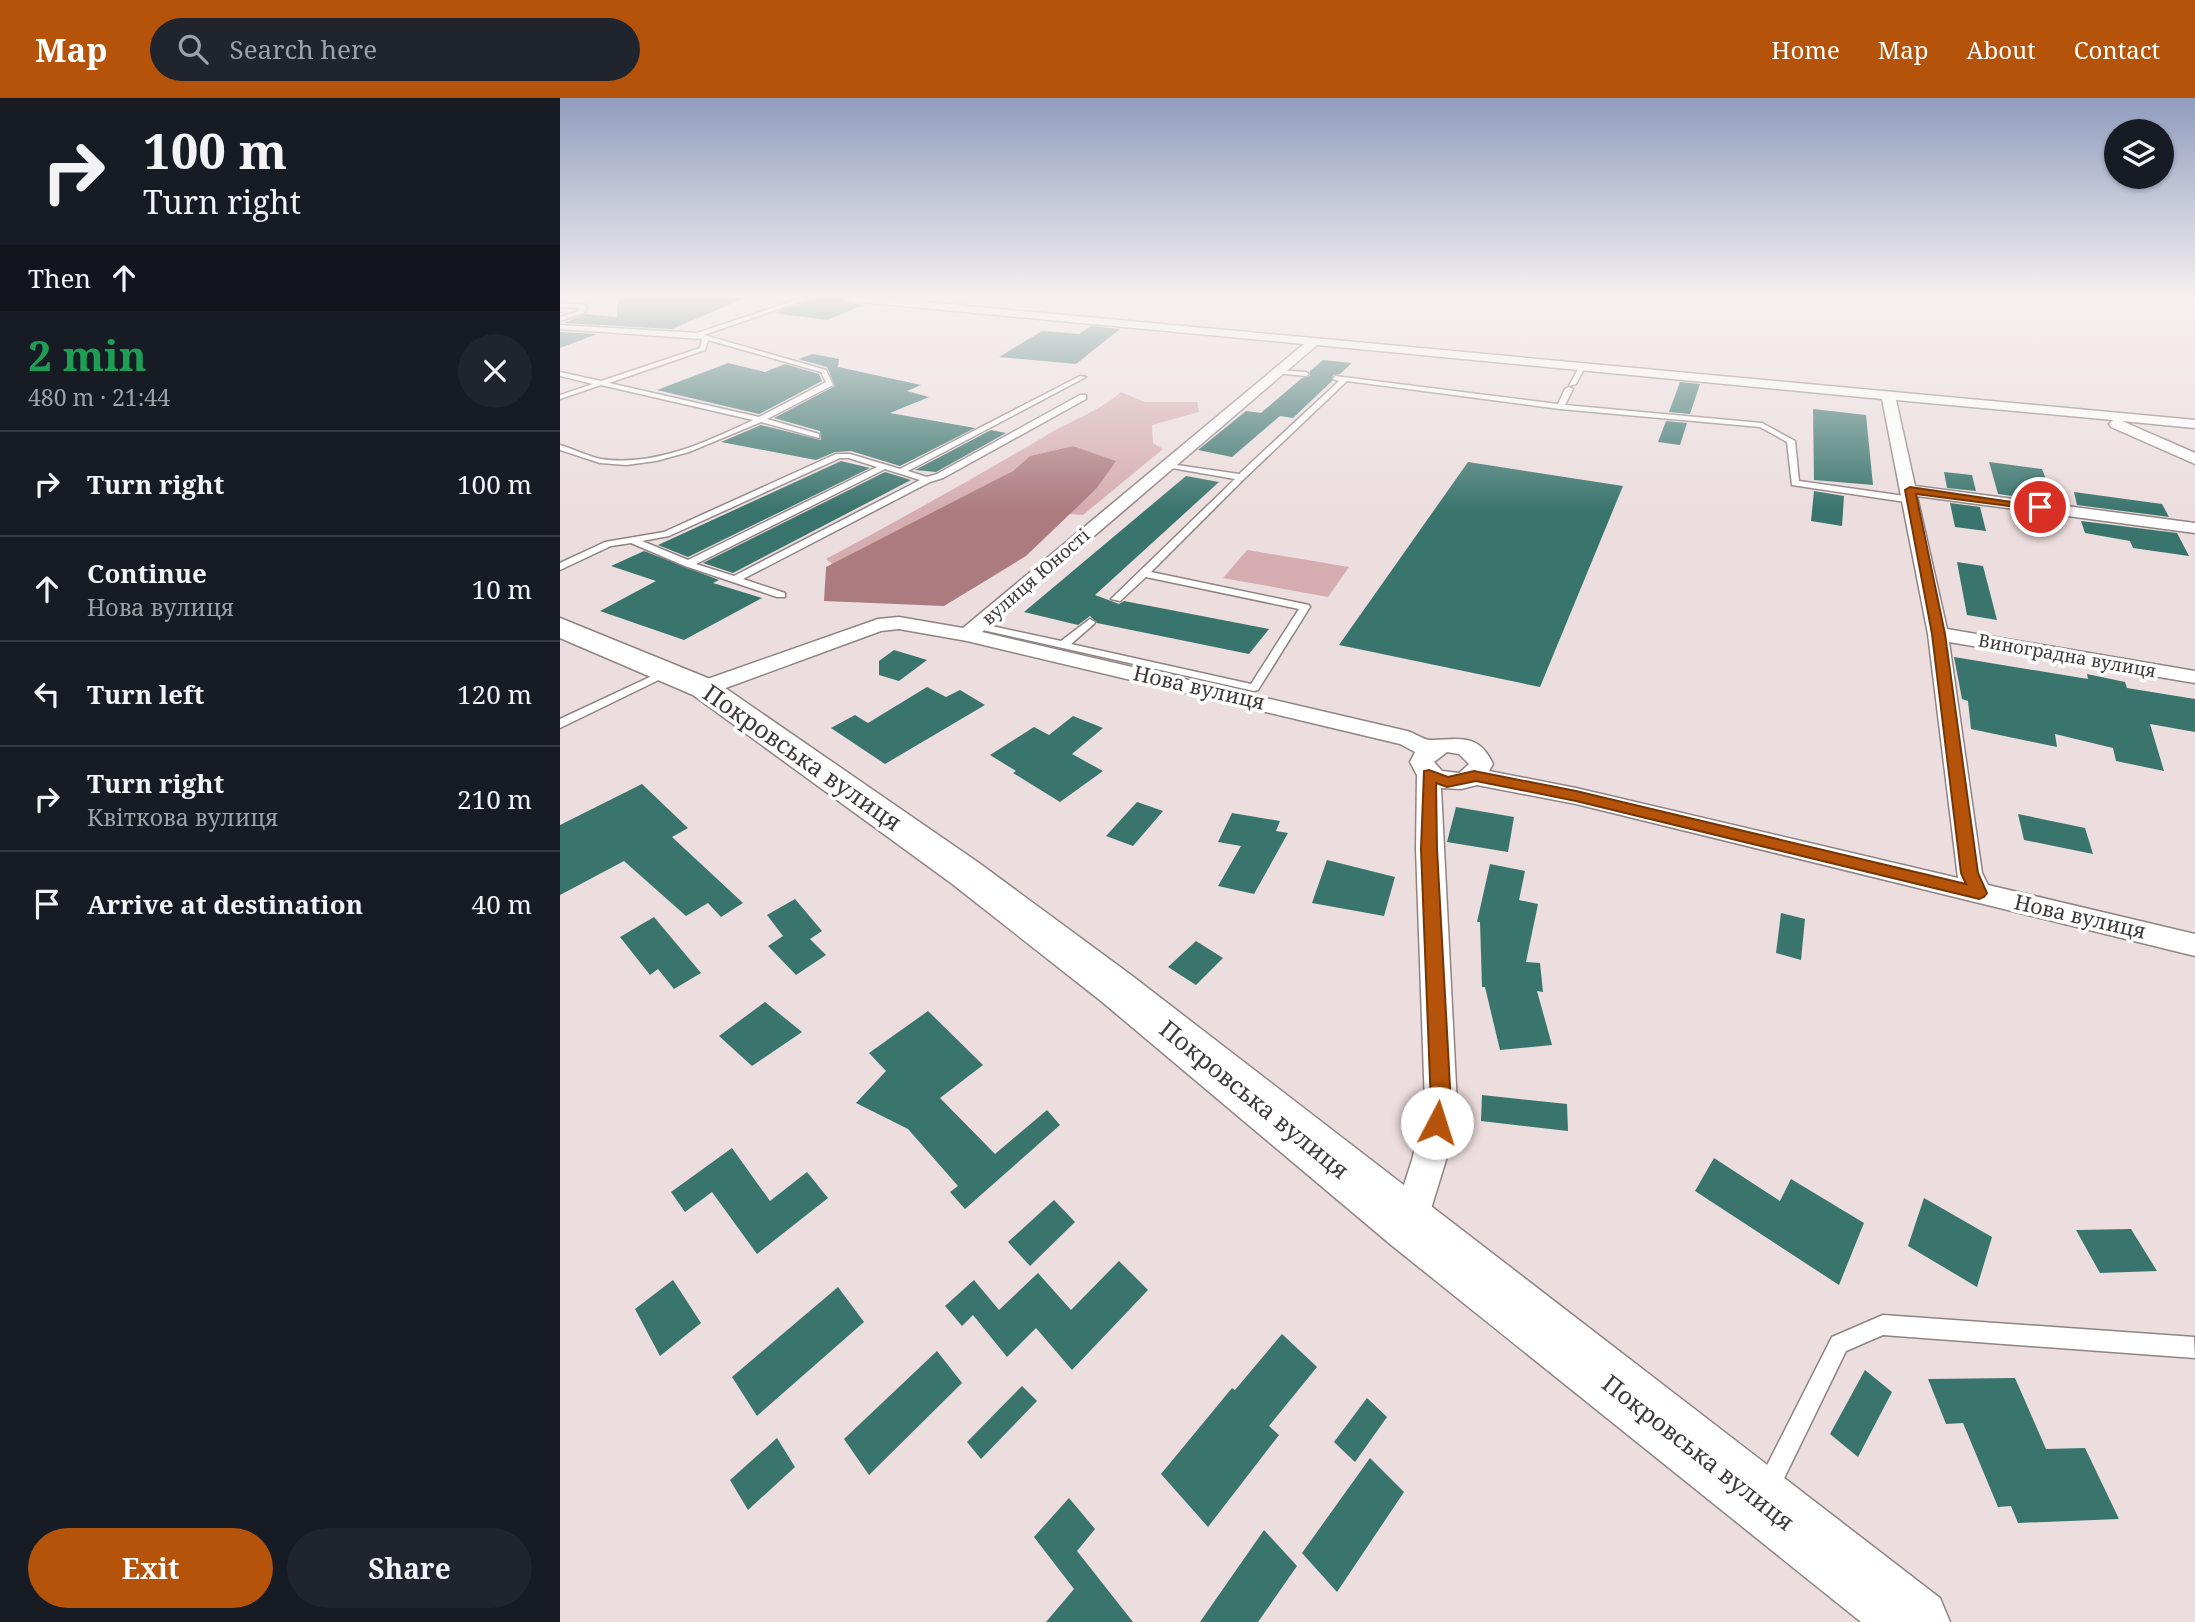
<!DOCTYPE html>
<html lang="en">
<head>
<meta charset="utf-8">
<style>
	:root { --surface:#171b24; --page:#20242c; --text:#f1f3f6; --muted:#9ea1a6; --line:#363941; --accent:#b45309 }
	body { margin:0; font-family:"Noto Serif",serif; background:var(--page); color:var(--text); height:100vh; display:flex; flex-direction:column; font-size:26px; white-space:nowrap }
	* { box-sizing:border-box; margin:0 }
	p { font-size:23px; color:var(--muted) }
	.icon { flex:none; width:38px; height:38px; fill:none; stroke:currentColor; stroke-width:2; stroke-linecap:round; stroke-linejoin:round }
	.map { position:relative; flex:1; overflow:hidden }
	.drawer { display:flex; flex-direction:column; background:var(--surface); width:560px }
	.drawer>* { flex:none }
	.top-card { background:#171b24; color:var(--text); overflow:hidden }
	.controls { position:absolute; left:1544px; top:21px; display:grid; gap:14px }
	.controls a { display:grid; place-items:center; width:70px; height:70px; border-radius:50%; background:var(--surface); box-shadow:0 2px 5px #0004; font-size:35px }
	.pin { position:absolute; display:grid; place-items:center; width:60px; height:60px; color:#fff; margin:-30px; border:4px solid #fff; border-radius:50%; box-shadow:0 2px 7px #0007 }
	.me { position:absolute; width:77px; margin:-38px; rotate:5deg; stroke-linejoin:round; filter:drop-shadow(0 0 5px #0008) }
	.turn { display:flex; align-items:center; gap:24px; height:147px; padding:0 28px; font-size:32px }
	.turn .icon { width:91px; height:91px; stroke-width:2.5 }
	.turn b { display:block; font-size:49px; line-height:60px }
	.then { display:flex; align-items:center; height:66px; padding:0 28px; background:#0003; gap:14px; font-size:26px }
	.round { display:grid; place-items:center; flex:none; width:74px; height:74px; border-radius:37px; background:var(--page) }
	.summary { display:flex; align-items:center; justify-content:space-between; height:119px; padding:0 28px }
	h1 { font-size:42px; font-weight:700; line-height:52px; color:#1e9e55 }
	.action { display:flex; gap:14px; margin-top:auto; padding:14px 28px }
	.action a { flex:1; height:80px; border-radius:42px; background:var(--accent); color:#fff; font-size:28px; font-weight:700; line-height:80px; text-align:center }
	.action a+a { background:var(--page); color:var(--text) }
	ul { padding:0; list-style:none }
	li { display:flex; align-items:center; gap:21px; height:105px; padding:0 28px; border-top:2px solid var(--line) }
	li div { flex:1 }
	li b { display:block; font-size:26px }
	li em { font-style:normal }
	header { display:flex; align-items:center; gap:42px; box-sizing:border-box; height:98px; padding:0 35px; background:var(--accent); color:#fff }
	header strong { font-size:33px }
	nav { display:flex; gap:38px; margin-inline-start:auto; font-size:24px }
	.search { width:490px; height:63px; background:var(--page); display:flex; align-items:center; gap:18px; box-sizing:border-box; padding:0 24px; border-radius:38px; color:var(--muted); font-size:26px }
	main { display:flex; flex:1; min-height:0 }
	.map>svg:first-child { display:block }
	.green { fill:#d5acb0 }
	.water { fill:#ac7b80 }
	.building { fill:#39746d }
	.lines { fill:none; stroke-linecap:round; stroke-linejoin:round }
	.lane-casing { stroke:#908384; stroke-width:3 }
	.street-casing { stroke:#908384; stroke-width:3 }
	.secondary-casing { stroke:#908384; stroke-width:3 }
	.lane { fill:#fff; fill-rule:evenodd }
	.street { fill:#fff; fill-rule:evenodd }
	.secondary { fill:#fff; fill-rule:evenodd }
	.route { fill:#b45309; stroke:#753606; stroke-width:2 }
	.labels { text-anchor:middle; stroke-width:7; stroke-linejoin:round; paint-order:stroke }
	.far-street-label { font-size:18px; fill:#403a3b; stroke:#fff }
	.street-label { font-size:21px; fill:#403a3b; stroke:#fff }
	.near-street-label { font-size:24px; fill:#403a3b; stroke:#fff }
</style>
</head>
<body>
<header>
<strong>Map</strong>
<div class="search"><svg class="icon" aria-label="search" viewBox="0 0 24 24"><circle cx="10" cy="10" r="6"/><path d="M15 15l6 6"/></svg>Search here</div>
<nav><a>Home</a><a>Map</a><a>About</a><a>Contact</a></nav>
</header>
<main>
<section class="drawer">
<div class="top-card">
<div class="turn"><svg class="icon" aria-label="right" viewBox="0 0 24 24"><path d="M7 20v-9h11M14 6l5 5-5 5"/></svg><div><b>100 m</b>Turn right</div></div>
<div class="then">Then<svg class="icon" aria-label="ahead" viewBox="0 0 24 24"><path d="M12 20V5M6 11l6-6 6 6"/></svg></div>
</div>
<div class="summary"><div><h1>2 min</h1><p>480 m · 21:44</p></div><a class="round"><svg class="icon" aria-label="close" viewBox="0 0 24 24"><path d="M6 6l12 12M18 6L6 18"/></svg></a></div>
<ul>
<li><svg class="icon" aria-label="right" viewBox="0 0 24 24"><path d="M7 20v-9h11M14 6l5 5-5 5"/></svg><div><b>Turn right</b></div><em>100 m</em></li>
<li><svg class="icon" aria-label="ahead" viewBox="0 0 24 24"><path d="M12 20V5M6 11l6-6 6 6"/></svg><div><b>Continue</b><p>Нова вулиця</p></div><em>10 m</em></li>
<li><svg class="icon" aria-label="left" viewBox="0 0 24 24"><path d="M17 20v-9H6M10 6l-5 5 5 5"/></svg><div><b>Turn left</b></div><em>120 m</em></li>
<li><svg class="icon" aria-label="right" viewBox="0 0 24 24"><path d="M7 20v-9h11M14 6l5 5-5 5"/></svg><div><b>Turn right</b><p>Квіткова вулиця</p></div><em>210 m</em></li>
<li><svg class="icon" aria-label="arrive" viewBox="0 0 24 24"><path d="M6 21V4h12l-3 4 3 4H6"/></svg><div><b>Arrive at destination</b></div><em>40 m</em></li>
</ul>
<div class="action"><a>Exit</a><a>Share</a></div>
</section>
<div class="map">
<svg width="1635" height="1524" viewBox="0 0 1635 1524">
	<rect width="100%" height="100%" fill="#ecddde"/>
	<g class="green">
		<path d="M561,294l24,10h52l2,10 -47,13 1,18 10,6 -80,66 -15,-1 29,-26 18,-27 -42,-15 -43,10 -17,15 -177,96 -10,-8c73,-39 145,-79 216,-121 27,-17 55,-25 79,-46z"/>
		<polygon points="687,452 789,469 768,499 663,480"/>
	</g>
	<polygon class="water" points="513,348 556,363 537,390 466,458 384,508 264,503 266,469 453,373 470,358"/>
	<g class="building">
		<polygon points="58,200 185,200 112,231 4,225 26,216 57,219"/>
		<polygon points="253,200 282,200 289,205 303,207 267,222 214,215"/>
		<polygon points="531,228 560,231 516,266 439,259 482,233 519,236"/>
		<polygon points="0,234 37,236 0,250"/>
		<polygon points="253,256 279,261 278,269 361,287 347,293 369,299 330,315 415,330 340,368 291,353 275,354 256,362 161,344 201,327 261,342 260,333 214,320 275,288 267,269 238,261"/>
		<polygon points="763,262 792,265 780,276 773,277 772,283 733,320 720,318 672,359 638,352 686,313 701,315 742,280 750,278 750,273"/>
		<polygon points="168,265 205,274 225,266 259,276 262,283 199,316 97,292"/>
		<polygon points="1120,284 1140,286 1130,316 1109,314"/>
		<polygon points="1253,311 1306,317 1313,387 1254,382"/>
		<polygon points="1106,323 1127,325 1120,347 1098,344"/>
		<polygon points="431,332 446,335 376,374 355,372"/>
		<polygon points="281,363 310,370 128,459 98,447"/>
		<polygon points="908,364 1063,388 980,589 779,547"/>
		<polygon points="1429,364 1482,371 1495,404 1438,396"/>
		<polygon points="325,374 351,382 173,475 143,465"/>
		<polygon points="1384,374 1412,377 1416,393 1387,390"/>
		<polygon points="626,378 659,384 535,497 559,506 564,503 709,531 689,556 537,525 530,518 518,527 464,514"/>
		<polygon points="1254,393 1284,398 1282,428 1251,423"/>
		<polygon points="1514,394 1602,406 1609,419 1517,407"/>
		<polygon points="1390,405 1420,409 1426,433 1395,429"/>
		<polygon points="1521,423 1617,435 1629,458 1573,450 1570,443 1525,435"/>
		<polygon points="84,453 159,482 153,485 202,500 124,542 40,513 96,483 51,468"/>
		<polygon points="1397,464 1423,468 1437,522 1407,517"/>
		<polygon points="334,552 367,562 339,583 319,577 319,563"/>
		<polygon points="1394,559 1528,581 1527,576 1565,584 1567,590 1635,601 1635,634 1590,626 1604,673 1556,663 1553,650 1495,636 1497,649 1411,631 1408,603 1402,601"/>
		<polygon points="367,589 386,599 400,592 425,607 325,666 271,630 295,617 308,625"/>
		<polygon points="513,618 543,630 512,656 543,673 500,704 453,675 456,673 430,657 474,629 489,637"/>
		<polygon points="82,686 128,730 112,739 183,805 161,819 148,805 126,818 64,763 0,797 0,727"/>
		<polygon points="577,704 603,713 573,748 546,738"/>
		<polygon points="896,709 954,719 948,754 887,744"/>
		<polygon points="672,715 720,723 716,733 728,735 694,796 658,788 681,748 658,744"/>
		<polygon points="1458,716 1525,730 1533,756 1464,742"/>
		<polygon points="767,762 835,779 824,818 752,805"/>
		<polygon points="930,766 965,773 959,802 978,806 966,864 980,865 983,894 977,893 992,947 940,952 925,889 922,889 920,824 917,824"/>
		<polygon points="235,801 262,833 250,841 266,857 236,877 208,848 223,838 207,817"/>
		<polygon points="1221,815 1245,821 1241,862 1216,855"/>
		<polygon points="94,819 141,875 114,891 98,871 90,877 60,839"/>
		<polygon points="636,843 663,860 636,887 608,869"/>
		<polygon points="205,904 242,934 192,968 159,938"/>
		<polygon points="368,913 423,967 380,1000 435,1056 487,1012 500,1027 405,1111 390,1094 398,1088 348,1031 296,1005 326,973 309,955"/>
		<polygon points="922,997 1007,1006 1008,1033 921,1023"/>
		<polygon points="172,1050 210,1103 247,1074 268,1100 197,1156 152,1094 125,1114 111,1094"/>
		<polygon points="1154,1060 1220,1103 1231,1081 1304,1125 1279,1187 1135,1093"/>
		<polygon points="1364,1100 1432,1139 1417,1189 1348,1148"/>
		<polygon points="494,1102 515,1124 470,1168 448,1144"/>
		<polygon points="1571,1131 1597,1173 1540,1175 1516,1132"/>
		<polygon points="559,1163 588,1192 512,1272 476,1230 447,1259 413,1217 402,1228 385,1208 414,1182 439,1212 478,1175 511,1212"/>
		<polygon points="113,1182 141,1225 100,1258 75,1211"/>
		<polygon points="278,1189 304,1224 197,1318 172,1279"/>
		<polygon points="722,1236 757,1269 709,1328 719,1337 648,1429 601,1376 672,1290 675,1292"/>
		<polygon points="377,1253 402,1285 309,1377 284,1341"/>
		<polygon points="1305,1272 1332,1294 1298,1359 1270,1336"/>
		<polygon points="1455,1280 1486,1351 1525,1350 1559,1421 1458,1425 1451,1408 1438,1409 1403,1325 1386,1326 1368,1281"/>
		<polygon points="462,1288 477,1303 421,1361 407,1344"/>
		<polygon points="807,1300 827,1319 795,1364 774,1344"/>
		<polygon points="217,1340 235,1369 188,1412 170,1382"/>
		<polygon points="810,1360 844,1394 777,1494 742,1455"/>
		<polygon points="509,1400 535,1431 517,1453 573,1524 486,1524 514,1491 474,1439"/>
		<polygon points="704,1432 737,1468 698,1524 640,1524"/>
	</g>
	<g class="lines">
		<g class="lane-casing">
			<g id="lane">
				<path d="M242,200h8l-106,37 122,35 7,15 -66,34 52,15v4l-58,-16 -72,30 -33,9 -30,4 -26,-2 -40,-13v-5c14,4 27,11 41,14 52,8 106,-17 152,-39l-152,-35 -41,14v-4l33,-11 -33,-8v-4l41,9 99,-33 2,-9 -142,-10v-4l137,8zM148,242l113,32 5,10 -67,35 -150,-34 96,-33z"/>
				<polygon points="0,205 24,207 27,209 24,215 0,223 0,219 19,213 20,210 0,209"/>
				<polygon points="1022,267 1025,269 1016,286 1009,288 1019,269"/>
				<polygon points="717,272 746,274 749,276 746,278 715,275"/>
				<path d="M520,278l6,1 -178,94 19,6 10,-3 143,-79h6v4l-143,79 -13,4 -187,97 42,14v4h-8l-92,-31 -54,-23 -20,3 -51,24v-7l45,-21 59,-10 172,-78h14l50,15zM280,360h9l28,9 -189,93 -46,-19 27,-5zM325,371l35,11 -186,96 -38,-12z"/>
				<polygon points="775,278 998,306 1005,291 1009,289 1013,291 1005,307 1202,325 1235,343 1239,383 1352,399 1356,402 1352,405 1232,387 1227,344 1200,329 1000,311 787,283 684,381 591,474 749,507 750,509 698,592 694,593 414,530 414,526 418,525 501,543 530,521 535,524 534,526 511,546 691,586 739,511 586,479 560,503 551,501 675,381 606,369 603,369 603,365 679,376 779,283 773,281"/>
				<polygon points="109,570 115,573 113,575 0,630 0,621"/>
				<polygon points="1323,1217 1634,1239 1635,1260 1323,1237 1286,1253 1215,1399 1207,1403 1199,1399 1195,1391 1199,1383 1272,1239"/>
			</g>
		</g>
		<g class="street-casing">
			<path id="street" d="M284,200h38l1313,122v8l-73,-7 73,32v11l-84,-37 -2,-3 4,-4 -217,-20 19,86 280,37v10l-278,-37 30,133 248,42v12l-246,-41 33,231 6,12 207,49v22l-619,-152 -99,-19 -16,4 -20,-1 16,317 -11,55 -24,78 -13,5 -13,-5 -5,-13 21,-65 13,-55 -9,-256 1,-74 -7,-13 5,-10 -15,-8 -433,-103 -68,-12 -18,2 -169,62 -8,1 -11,-6 3,-5 182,-64 21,-2 64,11 341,-284 -454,-43zM757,247l565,54 46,235 30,244 -382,-90 -87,-17 4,-7c-14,-31 -34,-25 -61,-24 -7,1 -17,-7 -25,-9l-425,-99zM887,654l12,2 10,10 -10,9 -17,-2 -8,-9z"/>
		</g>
		<g class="secondary-casing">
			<polygon id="secondary" points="0,520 155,583 419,765 571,877 1380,1500 1390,1524 1301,1524 830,1146 541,903 391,785 133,597 0,540"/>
		</g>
		<use href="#lane" class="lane"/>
		<use href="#street" class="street"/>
		<use href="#secondary" class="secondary"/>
	</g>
	<linearGradient id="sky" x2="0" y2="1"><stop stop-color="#909dbe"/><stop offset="0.48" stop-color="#f6f0f0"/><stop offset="1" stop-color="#f6f0f0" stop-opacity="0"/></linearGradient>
	<rect width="1635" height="413" fill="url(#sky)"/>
	<polygon class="route" points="1350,389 1485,409 1480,412 1356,396 1385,536 1418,775 1427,795 1424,799 1419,801 1016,703 916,683 887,689 876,685 877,751 891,1007 884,1032 877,1035 870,1032 867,1025 871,1007 861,751 864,673 869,672 888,679 914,673 1016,693 1406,786 1401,775 1372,536 1345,392"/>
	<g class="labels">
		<g class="far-street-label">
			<text transform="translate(476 479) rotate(-41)" y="6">вулиця Юності</text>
			<text transform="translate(1507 558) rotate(10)" y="6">Виноградна вулиця</text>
		</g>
		<g class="street-label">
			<text transform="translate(639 590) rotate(13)" y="7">Нова вулиця</text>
			<text transform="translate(1520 819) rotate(13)" y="7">Нова вулиця</text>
		</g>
		<g class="near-street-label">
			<text transform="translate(242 660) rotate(35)" y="8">Покровська вулиця</text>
			<text transform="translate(694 1002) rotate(39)" y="8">Покровська вулиця</text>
			<text transform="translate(1138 1355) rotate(38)" y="8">Покровська вулиця</text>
		</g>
	</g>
</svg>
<div class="controls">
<a><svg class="icon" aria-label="layers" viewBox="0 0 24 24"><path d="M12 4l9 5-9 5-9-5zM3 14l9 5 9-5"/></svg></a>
</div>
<div class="pin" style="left:1480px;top:409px;background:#d93025"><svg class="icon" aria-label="arrive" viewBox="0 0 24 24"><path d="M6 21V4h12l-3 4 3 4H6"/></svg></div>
<svg class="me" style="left:877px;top:1025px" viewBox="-20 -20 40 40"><circle r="19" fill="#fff"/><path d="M0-13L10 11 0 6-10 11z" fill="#b45309"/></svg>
</div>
</main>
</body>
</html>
